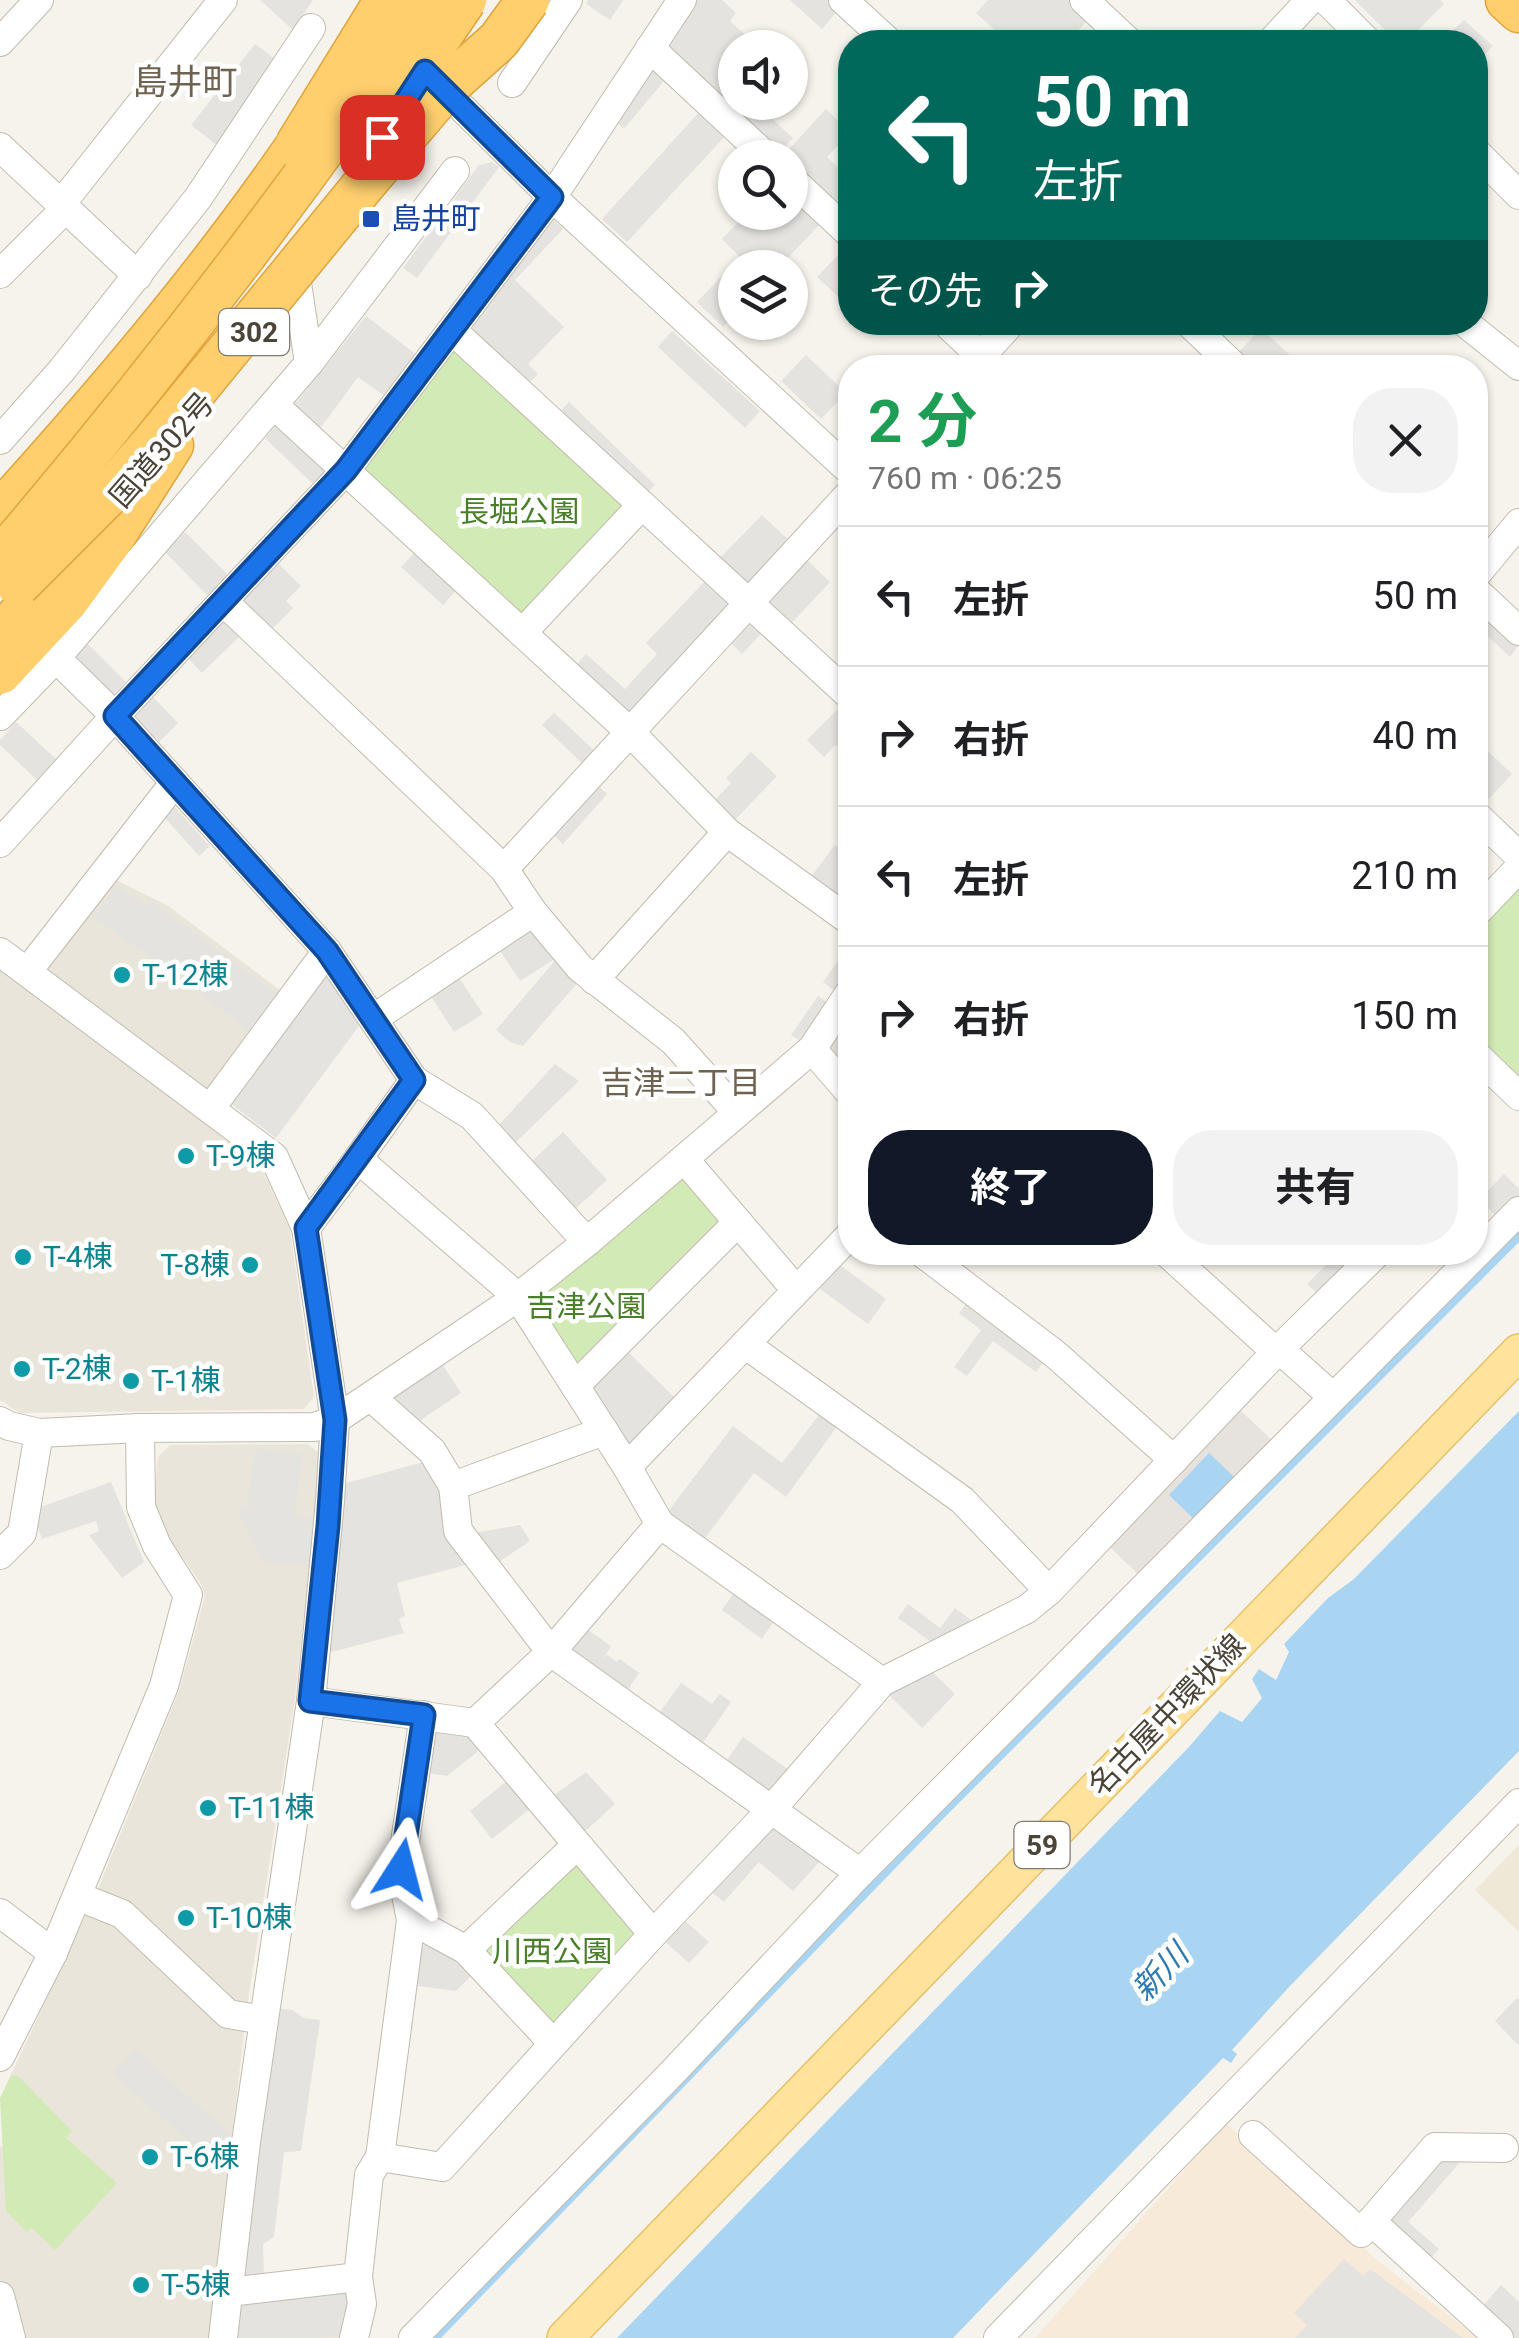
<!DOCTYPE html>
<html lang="ja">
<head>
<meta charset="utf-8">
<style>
	:root { --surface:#fff; --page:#f2f2f2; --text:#202124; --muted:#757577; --line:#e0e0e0; --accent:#111827 }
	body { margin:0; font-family:Roboto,"Noto Sans JP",sans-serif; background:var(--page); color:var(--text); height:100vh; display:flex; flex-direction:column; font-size:38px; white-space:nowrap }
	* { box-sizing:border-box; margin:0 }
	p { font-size:32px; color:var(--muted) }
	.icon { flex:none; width:55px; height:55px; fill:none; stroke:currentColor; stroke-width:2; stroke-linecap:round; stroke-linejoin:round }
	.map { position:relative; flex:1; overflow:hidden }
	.sheet { position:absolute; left:838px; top:355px; width:650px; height:910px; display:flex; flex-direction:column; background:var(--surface); border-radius:40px; box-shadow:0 2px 8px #0004 }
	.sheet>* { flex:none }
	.guide { position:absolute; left:838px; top:30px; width:650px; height:305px; border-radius:40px; box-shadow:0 2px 8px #0004; background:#00695c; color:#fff; overflow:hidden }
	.buttons { position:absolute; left:718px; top:30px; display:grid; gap:20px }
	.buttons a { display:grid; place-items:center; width:90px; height:90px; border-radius:50%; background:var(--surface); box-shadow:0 2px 8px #0004; font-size:50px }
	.pin { position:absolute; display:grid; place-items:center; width:85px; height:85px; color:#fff; margin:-42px; border-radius:20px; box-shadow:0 5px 15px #0006 }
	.me { position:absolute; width:110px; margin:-55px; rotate:9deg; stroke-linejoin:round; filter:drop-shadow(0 0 8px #0008) }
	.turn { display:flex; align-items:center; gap:35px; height:210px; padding:0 30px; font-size:45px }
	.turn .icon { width:130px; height:130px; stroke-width:2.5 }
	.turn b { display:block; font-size:70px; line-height:85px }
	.then { display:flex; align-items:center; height:95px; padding:0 30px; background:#0003; gap:20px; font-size:38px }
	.round { display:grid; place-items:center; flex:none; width:105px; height:105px; border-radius:40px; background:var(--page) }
	.head { display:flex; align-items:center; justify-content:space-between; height:170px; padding:0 30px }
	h1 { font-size:60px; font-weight:700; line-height:75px; color:#1e9e55 }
	.action { display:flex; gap:20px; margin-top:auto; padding:20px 30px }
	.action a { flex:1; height:115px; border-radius:40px; background:var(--accent); color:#fff; font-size:40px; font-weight:700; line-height:115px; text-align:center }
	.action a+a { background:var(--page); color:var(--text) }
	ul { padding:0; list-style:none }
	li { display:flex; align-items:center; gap:30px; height:140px; padding:0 30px; border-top:2px solid var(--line) }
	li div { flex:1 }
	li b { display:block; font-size:38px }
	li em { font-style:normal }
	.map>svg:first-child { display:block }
	.residential { fill:#eae5da }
	.commercial { fill:#f7ead8 }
	.industrial { fill:#e6e2dd }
	.education { fill:#efe8d6 }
	.green { fill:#d2eab5 }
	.parking { fill:#e5e3e0 }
	.water { fill:#a9d4f2 }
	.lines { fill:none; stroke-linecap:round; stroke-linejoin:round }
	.minor-casing { stroke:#c2bbae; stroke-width:30 }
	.major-casing { stroke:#e6c16a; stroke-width:38 }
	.highway-casing { stroke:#e0a43c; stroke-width:45 }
	.minor { stroke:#fff; stroke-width:28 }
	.major { stroke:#ffe39c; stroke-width:35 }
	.highway { stroke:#ffcf6e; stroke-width:42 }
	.highway-bridge-casing { stroke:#e0a43c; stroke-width:45; stroke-linecap:butt }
	.highway-bridge { stroke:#ffcf6e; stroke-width:42 }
	.route-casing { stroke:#114b97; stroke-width:25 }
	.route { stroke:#1a73e8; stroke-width:18 }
	.transit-dot { fill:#1a4fb4; stroke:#fff; stroke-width:4 }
	.culture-dot { fill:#0f9aa8; stroke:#fff; stroke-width:4 }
	.labels { text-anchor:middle; stroke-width:9; stroke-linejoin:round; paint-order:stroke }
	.shield { fill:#fff; stroke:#817c74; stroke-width:2.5 }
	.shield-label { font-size:28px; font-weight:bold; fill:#4b4439 }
	.transit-label { font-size:30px; fill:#164399; stroke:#fff; text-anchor:start }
	.street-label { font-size:30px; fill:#4b4439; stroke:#fff }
	.park-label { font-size:30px; fill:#4a7f2a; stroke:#fff }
	.culture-label { font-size:30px; fill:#0d838f; stroke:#fff; text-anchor:start }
	.neighbourhood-label { font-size:32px; fill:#6e6250; stroke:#fff }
	.water-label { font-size:32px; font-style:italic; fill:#2e7ab2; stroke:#fff }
	.quarter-label { font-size:35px; fill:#6e6250; stroke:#fff }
</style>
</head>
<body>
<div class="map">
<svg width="1519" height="2338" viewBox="0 0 1519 2338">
	<rect width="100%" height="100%" fill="#f6f3ec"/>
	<g class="residential">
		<polygon points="106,875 167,905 284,993 191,1113 261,1167 290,1230 314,1397 304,1409 20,1413 0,1400 0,969 23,986"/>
		<polygon points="307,1444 321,1454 295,1698 248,2000 212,2303 347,2286 345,2338 0,2338 0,2147 4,2146 0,2098 98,1889 179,1691 205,1596 201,1584 169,1538 154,1500 158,1457 170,1445"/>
	</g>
	<polygon class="commercial" points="1226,2123 1378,2261 1478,2338 1035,2338"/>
	<polygon class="industrial" points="1238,1408 1277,1445 1143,1579 1109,1546"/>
	<polygon class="education" points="1519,1845 1519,1932 1475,1890"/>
	<g class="green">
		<polygon points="451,349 460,349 627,505 518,618 366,476 364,464"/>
		<polygon points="1519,876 1519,1075 1475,1035 1475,923"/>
		<polygon points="678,1178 688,1179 721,1219 720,1228 585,1364 573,1363 536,1302 537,1294"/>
		<polygon points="578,1862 635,1928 636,1939 557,2024 548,2025 481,1954"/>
		<polygon points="11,2076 18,2076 72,2131 66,2138 117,2183 55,2250 32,2228 27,2232 6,2211 0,2098"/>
	</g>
	<g class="parking">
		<polygon points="260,0 313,0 293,30"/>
		<polygon points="588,0 623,0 610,20 586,4"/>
		<polygon points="694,0 722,0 736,13 730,21 758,47 735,48 735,98 728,105 670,52 667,41"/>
		<polygon points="790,0 831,0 840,8 822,29"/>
		<polygon points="988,0 1068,0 1089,19 1067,42 1008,42 976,13"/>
		<polygon points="1355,0 1440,0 1444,4 1406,42 1397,42"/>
		<polygon points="1464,20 1493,46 1475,64 1475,42 1441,42"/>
		<polygon points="255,44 275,59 218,146 191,125"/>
		<polygon points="646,66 668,76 624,129 612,118"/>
		<polygon points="751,103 755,103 793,138 780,152 739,115"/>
		<polygon points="702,109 728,133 627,242 602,219"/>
		<polygon points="826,109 850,132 827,157 850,179 850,196 839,208 790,164 790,158 782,157"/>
		<polygon points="492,162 499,167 417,278 403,268 479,165"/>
		<polygon points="790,191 823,221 779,267 735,268 735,314 723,327 697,302 740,257 722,239 747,213 790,212"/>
		<polygon points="544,219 553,219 563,229 515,280 564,327 528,364 538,374 526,386 469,331 470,320"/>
		<polygon points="848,245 850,248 850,308 817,277"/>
		<polygon points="366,316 417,355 386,397 358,377 316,434 296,416 295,404"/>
		<polygon points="1261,328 1293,358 1284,367 1252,367 1237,354"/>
		<polygon points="672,331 760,411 745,428 658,347"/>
		<polygon points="806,355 846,393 821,419 781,381"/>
		<polygon points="569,402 655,485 644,496 559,413"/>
		<polygon points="276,426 288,426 327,473 315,486 265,438"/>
		<polygon points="762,515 792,543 751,585 743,586 717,561"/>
		<polygon points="185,532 229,576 209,597 165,552"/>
		<polygon points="417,550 458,588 443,605 401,567"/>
		<polygon points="805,558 830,582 786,629 765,600"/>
		<polygon points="277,562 301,586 286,601 293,608 271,630 240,598"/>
		<polygon points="707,579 730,602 731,608 632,714 629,711 625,715 574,668 586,654 625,689 657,654 646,643"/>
		<polygon points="1477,611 1483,611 1519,644 1510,657 1475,624"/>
		<polygon points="223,617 244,632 202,673 185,655"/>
		<polygon points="748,619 767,628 742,654 728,640"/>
		<polygon points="88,644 126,682 115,693 107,693 78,665 77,655"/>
		<polygon points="149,693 178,723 156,745 133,723 132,710"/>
		<polygon points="847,700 850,703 850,742 845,749 835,745 824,757 807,740"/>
		<polygon points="554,713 597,753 585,766 542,725"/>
		<polygon points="16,722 56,759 37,780 0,745 0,740"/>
		<polygon points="1475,739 1512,774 1481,807 1475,801"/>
		<polygon points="751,752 777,776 735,820 714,801 731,783 726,778"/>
		<polygon points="596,784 607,794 563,844 551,833"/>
		<polygon points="171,803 210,846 199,856 158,810"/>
		<polygon points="835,845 850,856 850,909 810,878"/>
		<polygon points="117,885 146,906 151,901 276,993 249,1030 94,917"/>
		<polygon points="530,928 536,930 579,981 523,1046 510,1042 496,1030 558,957 520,981 498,948"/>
		<polygon points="848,947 850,975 837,993 823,982"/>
		<polygon points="457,975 483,1014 454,1032 429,993"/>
		<polygon points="318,978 332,979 362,1022 276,1138 231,1104 231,1095"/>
		<polygon points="818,996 830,1004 803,1043 791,1035"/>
		<polygon points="837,1030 850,1045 850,1077 827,1050"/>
		<polygon points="555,1064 579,1081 513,1145 497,1127"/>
		<polygon points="563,1132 607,1180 574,1210 530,1163"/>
		<polygon points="1504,1174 1519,1189 1519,1206 1503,1222 1479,1200"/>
		<polygon points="1338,1253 1353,1264 1321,1297 1307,1284"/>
		<polygon points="837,1263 886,1299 868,1324 816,1286"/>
		<polygon points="967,1302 1046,1359 1036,1372 993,1341 967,1376 954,1367 981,1330 959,1313"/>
		<polygon points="625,1349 678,1401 633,1445 625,1445 591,1390 593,1382"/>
		<polygon points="440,1361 461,1393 413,1425 391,1408 392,1394"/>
		<polygon points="822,1411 839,1424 786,1497 754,1473 703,1541 666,1514 733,1426 782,1463"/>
		<polygon points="256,1448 303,1455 294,1516 314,1520 309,1566 265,1563 236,1508 246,1509"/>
		<polygon points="427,1461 473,1563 397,1583 405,1616 399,1619 404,1633 324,1654 343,1484"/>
		<polygon points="111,1482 144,1562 122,1578 89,1535 99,1531 96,1521 42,1539 32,1510"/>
		<polygon points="520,1525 530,1541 493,1566 468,1534"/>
		<polygon points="736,1590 776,1618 762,1639 722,1610"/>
		<polygon points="908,1604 940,1628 955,1608 974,1622 934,1644 898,1618"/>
		<polygon points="581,1625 611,1646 603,1659 607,1655 617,1662 620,1659 639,1673 625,1694 569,1654"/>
		<polygon points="929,1669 955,1694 922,1728 886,1692"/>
		<polygon points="681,1683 712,1704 720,1694 731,1702 700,1747 657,1716"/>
		<polygon points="437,1727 468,1730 482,1748 447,1776 427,1773 432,1732"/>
		<polygon points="743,1737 789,1770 772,1789 763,1792 724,1764"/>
		<polygon points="586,1772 615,1804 582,1834 550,1798"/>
		<polygon points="509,1779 532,1807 492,1839 470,1811"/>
		<polygon points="768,1824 825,1856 793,1891 759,1862 724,1902 709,1890"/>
		<polygon points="682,1918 709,1942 689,1963 663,1940"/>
		<polygon points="430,1941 462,1961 474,1973 456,1991 411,1985 416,1949"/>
		<polygon points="1517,1998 1519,2000 1519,2046 1495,2021"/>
		<polygon points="275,2008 293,2010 303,2018 320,2020 301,2151 284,2152 274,2237 263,2244 264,2280 249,2280 240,2273"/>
		<polygon points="135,2048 229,2134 227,2145 211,2163 113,2072"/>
		<polygon points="1437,2157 1462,2160 1408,2222 1439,2249 1427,2262 1381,2221"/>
		<polygon points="1344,2259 1363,2276 1370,2269 1463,2338 1295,2338 1307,2325 1294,2313"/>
		<polygon points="1501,2285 1519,2302 1519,2338 1514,2338 1481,2308"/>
		<polygon points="347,2286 351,2296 346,2333 321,2338 234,2338 237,2307 242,2300"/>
	</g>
	<g class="water">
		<polygon points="1519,1218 1519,1242 941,1821 441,2338 417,2338"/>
		<polygon points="1519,1411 1519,1751 1289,1987 1232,2050 1237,2054 1231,2063 1223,2058 953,2338 617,2338 1188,1748 1220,1711 1242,1722 1262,1698 1252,1679 1259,1669 1276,1680 1289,1652 1284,1644 1328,1598 1354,1579"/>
		<polygon points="1209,1453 1234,1477 1194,1519 1169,1495"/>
	</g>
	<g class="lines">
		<g class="minor-casing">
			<g id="minor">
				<polyline points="843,0 889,42"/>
				<polyline points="1084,0 1129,42"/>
				<polyline points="1326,0 1368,42"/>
				<polyline points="0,42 39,0"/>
				<polyline points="1271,42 1310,0"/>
				<polyline points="650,48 768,158"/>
				<polyline points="432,78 552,197 850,471"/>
				<polyline points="512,83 568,0"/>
				<polyline points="0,147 138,276"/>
				<polyline points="1475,151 1519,195"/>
				<polyline points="790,178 850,234"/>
				<polyline points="61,204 223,0"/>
				<polyline points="295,270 309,363"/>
				<polyline points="0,274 65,209"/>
				<polyline points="945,322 994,368"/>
				<polyline points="1188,322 1236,368"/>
				<polyline points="1464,322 1519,366"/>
				<polyline points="453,331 850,696"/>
				<polyline points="970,368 1012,322"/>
				<polyline points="274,405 630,732 727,832 850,921"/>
				<polyline points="0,440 62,370 198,198 311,28"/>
				<polyline points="1475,576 1519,523"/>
				<polyline points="1475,590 1519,631"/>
				<polyline points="225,603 504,869 533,912 580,968 673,1041 736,1111"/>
				<polyline points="522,633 642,505"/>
				<polyline points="56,658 115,716 327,951 414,1080 472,1116 587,1242"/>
				<polyline points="0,716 56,658 309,363 455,171"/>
				<polyline points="1475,814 1519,856"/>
				<polyline points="0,843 115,716 346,470 552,197 682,0"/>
				<polyline points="504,869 850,493"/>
				<polyline points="1475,914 1519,868"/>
				<polyline points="0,952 274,1157 306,1228 335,1420 330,1501 311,1701 246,2142 223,2338"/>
				<polyline points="27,972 175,782"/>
				<polyline points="594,980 727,832"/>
				<polyline points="373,1019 533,912"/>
				<polyline points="812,1049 850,1093"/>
				<polyline points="1475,1054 1519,1096"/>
				<polyline points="414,1080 358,1159 518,1297 627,1467 660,1524 882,1682"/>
				<polyline points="210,1109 327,951"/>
				<polyline points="685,1160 796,1290"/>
				<polyline points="306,1228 358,1159"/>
				<polyline points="921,1252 1055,1354 1174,1460"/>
				<polyline points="1166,1252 1276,1352"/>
				<polyline points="745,1344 962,1500 1049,1591"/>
				<polyline points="1279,1349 1333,1397"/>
				<polyline points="575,1386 738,1222"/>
				<polyline points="372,1398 432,1451 453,1486 458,1531 551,1652 860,1873"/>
				<polyline points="0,1421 9,1426 39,1433 140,1428 315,1427 335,1420 518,1297 587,1242 812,1049 850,992"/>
				<polyline points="627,1467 850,1235"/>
				<polyline points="453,1486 604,1431"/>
				<polyline points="0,1555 22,1533 39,1433"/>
				<polyline points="311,1701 475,1723 653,1934"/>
				<polyline points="475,1723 551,1652 660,1524"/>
				<polyline points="77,1896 122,1914 228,2014 263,2020"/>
				<polyline points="0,1913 53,1953"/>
				<polyline points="411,1920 466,1950 553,2043"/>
				<polyline points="466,1950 577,1845"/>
				<polyline points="0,2057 53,1953 164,1686 188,1595 157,1546 141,1507 140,1428"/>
				<polyline points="1253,2135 1361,2233 1435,2147 1504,2148"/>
				<polyline points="380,2157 442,2167 653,1934 771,1810 882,1682 1027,1609 1049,1591 1276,1352 1378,1252"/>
				<polyline points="1371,2221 1499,2338"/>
				<polyline points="229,2292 358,2277"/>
				<polyline points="0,2296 11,2338"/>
				<polyline points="354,2338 362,2304 358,2277 369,2175 380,2157 411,1920 401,1869 424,1715"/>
				<polyline points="413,2338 673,2072 860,1873 1519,1211"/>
				<polyline points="998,2338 1519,1803"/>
			</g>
		</g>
		<g class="major-casing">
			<polyline id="major" points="565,2338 1519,1352"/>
		</g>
		<g class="highway-casing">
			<g id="highway">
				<polyline points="1507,0 1519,11"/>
				<path d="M0,512c114,-126 224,-256 318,-397"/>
				<polyline points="0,637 69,557"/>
				<polyline points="0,673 66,602 112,539 172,445"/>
			</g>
		</g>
		<use href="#minor" class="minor"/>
		<use href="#major" class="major"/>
		<use href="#highway" class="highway"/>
		<g class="highway-bridge-casing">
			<g id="highway-bridge">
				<polyline points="370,140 465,0"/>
				<polyline points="296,146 386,0"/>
				<path d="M0,559c153,-179 296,-366 430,-559"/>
				<polyline points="18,585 105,498 151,445 366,182 448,86 499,40 528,0"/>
			</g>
		</g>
		<use href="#highway-bridge" class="highway-bridge"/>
	</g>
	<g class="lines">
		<g class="route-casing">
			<polyline id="route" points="382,137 425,71 552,197 346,470 115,716 327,951 414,1080 306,1228 335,1420 328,1526 310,1701 424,1715 401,1869"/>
		</g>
		<use href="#route" class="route"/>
	</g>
	<rect class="transit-dot" x="361" y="209" width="20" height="20" rx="5"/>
	<g class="culture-dot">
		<circle cx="122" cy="975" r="10"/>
		<circle cx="186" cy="1156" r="10"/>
		<circle cx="23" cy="1257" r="10"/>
		<circle cx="250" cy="1265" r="10"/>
		<circle cx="22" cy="1369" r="10"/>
		<circle cx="131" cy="1381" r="10"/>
		<circle cx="208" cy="1808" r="10"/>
		<circle cx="186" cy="1918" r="10"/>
		<circle cx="150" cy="2157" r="10"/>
		<circle cx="141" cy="2285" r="10"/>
	</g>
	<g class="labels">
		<g class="shield">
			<rect x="219" y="309" width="70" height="46" rx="8"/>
			<rect x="1014.5" y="1822" width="55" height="46" rx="8"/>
		</g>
		<g class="shield-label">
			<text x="254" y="342">302</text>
			<text x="1042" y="1855">59</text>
		</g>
		<g class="transit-label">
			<text x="391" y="229">島井町</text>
		</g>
		<g class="street-label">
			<text transform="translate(162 450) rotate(-49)" y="10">国道302号</text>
			<text transform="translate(1167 1715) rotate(-46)" y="10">名古屋中環状線</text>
		</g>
		<g class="park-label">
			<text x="519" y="522">長堀公園</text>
			<text x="586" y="1317">吉津公園</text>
			<text x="552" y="1962">川西公園</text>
		</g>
		<g class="culture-label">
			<text x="142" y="985">T-12棟</text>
			<text x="206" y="1166">T-9棟</text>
			<text x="43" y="1267">T-4棟</text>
			<text x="230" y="1275" text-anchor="end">T-8棟</text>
			<text x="42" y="1379">T-2棟</text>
			<text x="151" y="1391">T-1棟</text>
			<text x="228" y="1818">T-11棟</text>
			<text x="206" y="1928">T-10棟</text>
			<text x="170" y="2167">T-6棟</text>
			<text x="161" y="2295">T-5棟</text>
		</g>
		<g class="neighbourhood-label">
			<text x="681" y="1094">吉津二丁目</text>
		</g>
		<g class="water-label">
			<text transform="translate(1160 1972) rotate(-46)" y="11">新川</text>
		</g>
		<g class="quarter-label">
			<text x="185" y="94">島井町</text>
		</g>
	</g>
</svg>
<div class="buttons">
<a><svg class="icon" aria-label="sound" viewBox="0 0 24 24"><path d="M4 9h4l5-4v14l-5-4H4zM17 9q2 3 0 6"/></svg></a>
<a><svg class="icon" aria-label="search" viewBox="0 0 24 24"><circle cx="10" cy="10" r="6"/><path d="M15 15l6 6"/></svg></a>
<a><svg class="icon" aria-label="layers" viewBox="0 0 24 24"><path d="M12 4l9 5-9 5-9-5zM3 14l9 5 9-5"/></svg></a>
</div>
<div class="pin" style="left:382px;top:137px;background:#d93025"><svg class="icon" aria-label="arrive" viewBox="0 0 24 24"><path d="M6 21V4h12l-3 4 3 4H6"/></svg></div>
<svg class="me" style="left:401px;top:1869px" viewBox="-20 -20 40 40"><path d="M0-17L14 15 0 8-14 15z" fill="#1a73e8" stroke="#fff" stroke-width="4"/></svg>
<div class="guide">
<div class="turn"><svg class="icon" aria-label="left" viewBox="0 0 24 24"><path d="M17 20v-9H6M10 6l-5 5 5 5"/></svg><div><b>50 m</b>左折</div></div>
<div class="then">その先<svg class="icon" aria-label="right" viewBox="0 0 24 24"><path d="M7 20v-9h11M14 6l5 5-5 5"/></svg></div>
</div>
<section class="sheet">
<div class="head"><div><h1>2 分</h1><p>760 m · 06:25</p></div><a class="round"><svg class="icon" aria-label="close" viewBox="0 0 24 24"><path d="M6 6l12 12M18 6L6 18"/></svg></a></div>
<ul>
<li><svg class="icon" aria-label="left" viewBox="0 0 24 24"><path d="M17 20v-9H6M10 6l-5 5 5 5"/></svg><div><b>左折</b></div><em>50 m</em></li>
<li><svg class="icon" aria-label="right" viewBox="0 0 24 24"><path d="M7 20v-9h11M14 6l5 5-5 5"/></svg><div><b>右折</b></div><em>40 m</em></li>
<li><svg class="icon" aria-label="left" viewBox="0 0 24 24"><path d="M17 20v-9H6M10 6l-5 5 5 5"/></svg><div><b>左折</b></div><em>210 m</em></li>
<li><svg class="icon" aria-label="right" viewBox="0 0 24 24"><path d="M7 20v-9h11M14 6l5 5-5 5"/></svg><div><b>右折</b></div><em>150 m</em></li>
</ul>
<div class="action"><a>終了</a><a>共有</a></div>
</section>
</div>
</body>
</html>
